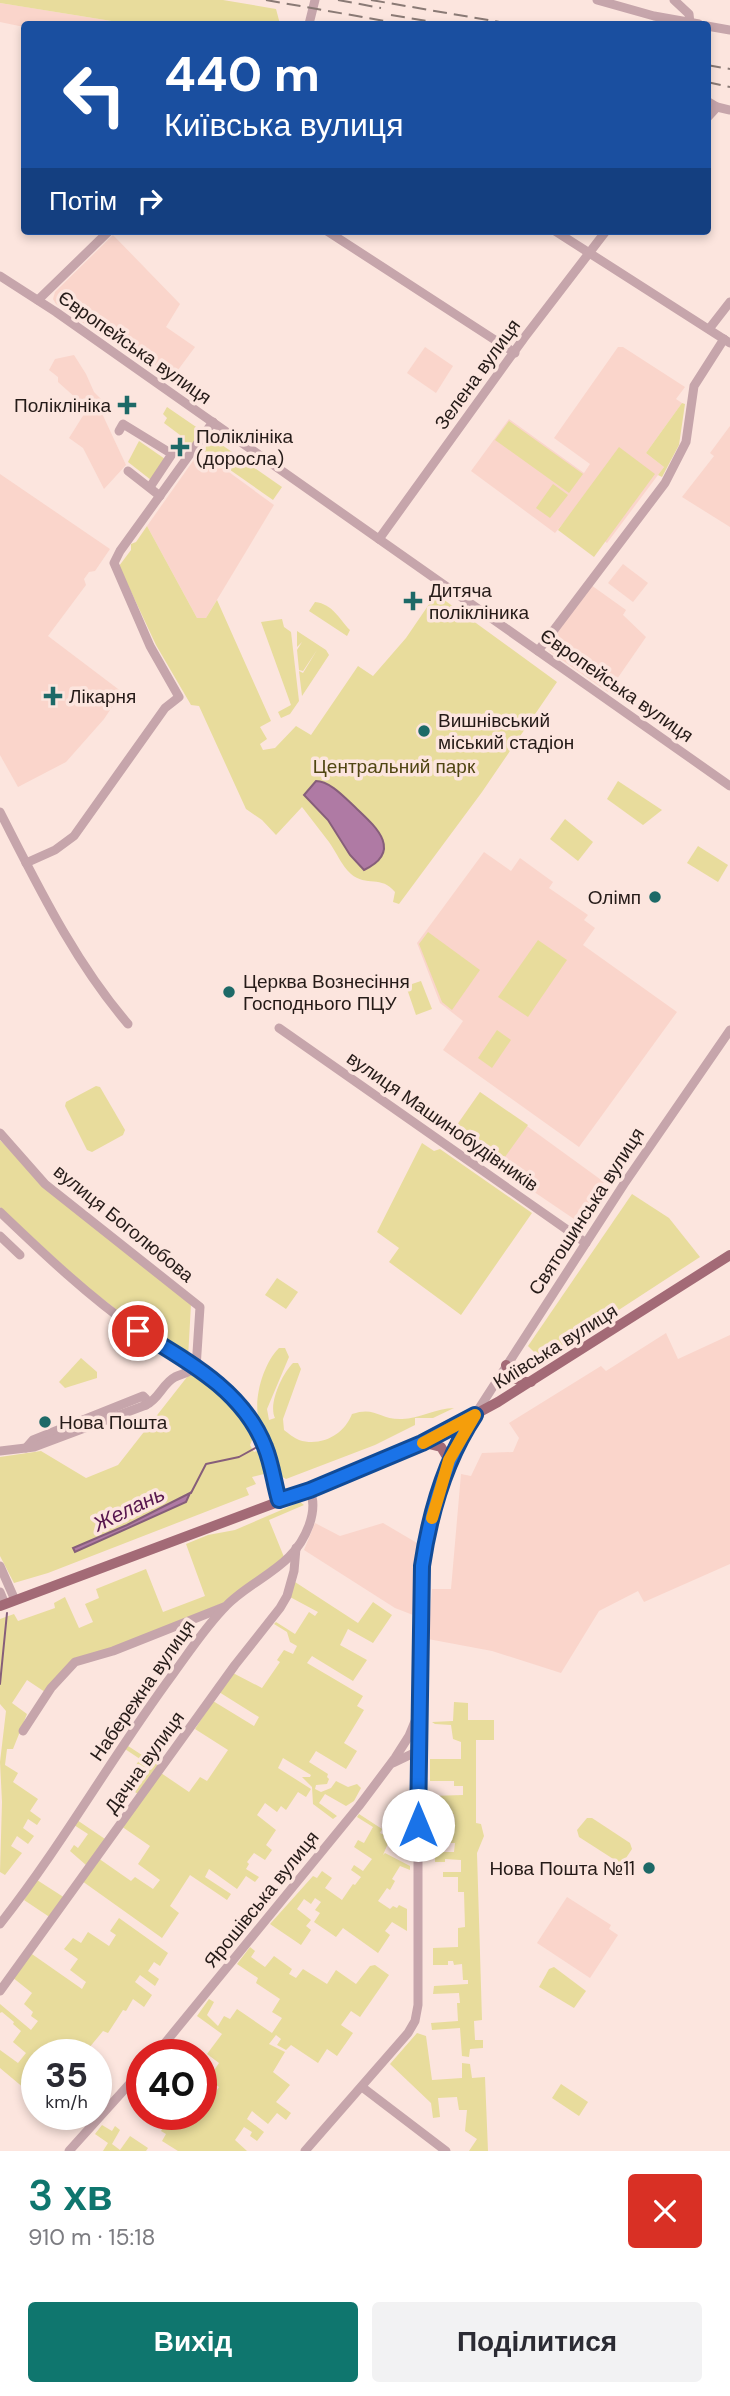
<!DOCTYPE html>
<html lang="uk">
<head>
<meta charset="utf-8">
<style>
	:root { --surface:#fff; --page:#f2f2f3; --text:#2b2b33; --muted:#7c7c81; --accent:#0f766e }
	body { margin:0; font-family:"DM Sans",sans-serif; background:var(--page); color:var(--text); height:100vh; display:flex; flex-direction:column; font-size:26px; white-space:nowrap }
	* { box-sizing:border-box; margin:0 }
	p { font-size:23px; color:var(--muted) }
	.icon { flex:none; width:38px; height:38px; fill:none; stroke:currentColor; stroke-width:2; stroke-linecap:round; stroke-linejoin:round }
	.map { position:relative; height:2151px; overflow:hidden }
	.side { display:flex; flex-direction:column; background:var(--surface); flex:1 }
	.side>* { flex:none }
	.top-card { position:absolute; left:21px; top:21px; width:690px; height:214px; border-radius:7px; box-shadow:0 4px 10px #0003; background:#1a4fa0; color:#fff; overflow:hidden }
	.speed { position:absolute; left:21px; top:2039px; display:flex; gap:14px; font-size:35px; font-weight:700; text-align:center }
	.speed>* { display:grid; place-content:center; width:91px; height:91px; border-radius:50%; background:var(--surface); box-shadow:0 4px 10px #0003; line-height:1 }
	.speed small { font-size:18px; font-weight:400 }
	.speed .limit { border:10px solid #d22; background:#fff; color:#111 }
	.pin { position:absolute; display:grid; place-items:center; width:60px; height:60px; color:#fff; margin:-30px; border:4px solid #fff; border-radius:50%; box-shadow:0 2px 7px #0007 }
	.me { position:absolute; width:77px; margin:-38px; rotate:0deg; stroke-linejoin:round; filter:drop-shadow(0 0 5px #0008) }
	.turn { display:flex; align-items:center; gap:24px; height:147px; padding:0 28px; font-size:32px }
	.turn .icon { width:91px; height:91px; stroke-width:2.5 }
	.turn b { display:block; font-size:49px; line-height:60px }
	.then { display:flex; align-items:center; height:66px; padding:0 28px; background:#0003; gap:14px; font-size:26px }
	.round { display:grid; place-items:center; flex:none; width:74px; height:74px; border-radius:7px; background:var(--page) }
	.summary { display:flex; align-items:center; justify-content:space-between; height:119px; padding:0 28px }
	h1 { font-size:42px; font-weight:600; line-height:52px; color:var(--accent) }
	.action { display:flex; gap:14px; margin-top:auto; padding:14px 28px }
	.action a { flex:1; height:80px; border-radius:7px; background:var(--accent); color:#fff; font-size:28px; font-weight:600; line-height:80px; text-align:center }
	.action a+a { background:var(--page); color:var(--text) }
	.map>svg:first-child { display:block }
	.built { fill:#fad5cb }
	.green { fill:#e8dc9c }
	.water { fill:#af7aa4; stroke:#865e7a; stroke-width:2 }
	.lines { fill:none; stroke-linecap:round; stroke-linejoin:round }
	.stream { stroke:#865e7a; stroke-width:2 }
	.minor { stroke:#c6a5ab; stroke-width:9 }
	.major { stroke:#a36a76; stroke-width:10 }
	.rail { stroke:#8a7a75; stroke-width:2; stroke-dasharray:14 7; stroke-linecap:butt }
	.route-casing { stroke:#114b97; stroke-width:18 }
	.route { stroke:#1a73e8; stroke-width:12 }
	.slow { stroke:#f59e0b; stroke-width:12 }
	.poi-dot { fill:#1d6967; stroke:#fce5de; stroke-width:2.5 }
	.labels { text-anchor:middle; stroke-width:7; stroke-linejoin:round; paint-order:stroke }
	.street-label { font-size:19px; fill:#251b18; stroke:#fce5de }
	.poi-label { font-size:19px; fill:#251b18; stroke:#fce5de; text-anchor:start }
	.park-label { font-size:19px; fill:#504612; stroke:#fce5de }
	.water-label { font-size:21px; font-style:italic; fill:#58174e; stroke:#fce5de }
</style>
</head>
<body>
<div class="map">
<svg width="730" height="2151" viewBox="0 0 730 2151">
	<rect width="100%" height="100%" fill="#fce5de"/>
	<g class="built">
		<polygon points="0,3 130,24 24,24 24,27 0,22"/>
		<polygon points="113,235 180,304 166,327 195,347 169,382 56,304 53,299 55,292"/>
		<polygon points="425,347 453,366 436,393 407,373"/>
		<polygon points="618,347 623,347 685,387 676,399 682,403 646,453 664,467 607,543 569,516 555,533 471,471 509,419 584,473 590,464 554,438"/>
		<polygon points="74,355 86,374 94,392 101,399 99,407 126,465 104,489 83,448 69,438 86,411 86,407 58,382 58,377 49,370 55,359"/>
		<polygon points="730,426 730,527 682,497 714,456 710,453"/>
		<polygon points="200,451 274,505 206,618 197,618 147,526"/>
		<polygon points="0,474 110,549 95,571 89,572 84,579 86,585 48,636 122,692 104,719 66,762 18,787 0,755"/>
		<polygon points="623,564 648,583 633,602 608,583"/>
		<polygon points="591,585 626,610 623,615 646,637 608,692 549,651 547,645"/>
		<polygon points="484,852 511,871 520,858 553,882 549,888 588,915 584,920 595,928 583,945 677,1012 579,1147 443,1050 463,1021 440,1003 417,943"/>
		<polygon points="480,1092 604,1182 577,1221 450,1135"/>
		<polygon points="666,1333 678,1359 730,1335 730,1564 644,1602 638,1591 599,1611 561,1673 492,1651 428,1639 432,1589 451,1589 461,1474 471,1476 482,1453 513,1452 519,1438 509,1423 601,1366 606,1371"/>
		<polygon points="315,1523 340,1536 383,1523 417,1543 414,1564 413,1615 395,1608 304,1550"/>
		<polygon points="567,1897 611,1925 609,1929 618,1935 590,1978 537,1943"/>
	</g>
	<g class="green">
		<polygon points="0,0 223,0 276,9 280,24 130,24 0,3"/>
		<polygon points="682,403 685,404 679,445 662,477 658,475 664,467 646,453"/>
		<polygon points="167,407 202,431 190,447 178,439 180,435 164,423 167,418 163,414"/>
		<polygon points="509,421 583,474 569,493 495,440"/>
		<polygon points="212,438 282,487 273,500 203,451"/>
		<polygon points="139,441 165,459 151,480 128,462"/>
		<polygon points="619,447 655,474 594,557 558,530"/>
		<polygon points="553,484 568,495 550,518 536,508"/>
		<path d="M147,526l50,92h9l11,-18 54,121 -11,6 7,12 -7,5 3,6 12,-2 21,-22 15,9 47,-69 15,10 33,-38 30,-44 121,88 -75,110 -83,112 -6,-2 2,-10c-13,-17 -29,-5 -44,-18 -10,-9 -14,-21 -22,-32 -9,-12 -18,-23 -27,-35l-26,28 -14,-15 -16,-11 -47,-103 -8,-1 -35,-60 -37,-79 12,-16v-6l5,-2z"/>
		<path d="M315,602c18,2 24,17 35,28l-3,6 -38,-25z"/>
		<polygon points="282,619 284,627 291,632 299,701 290,714 281,718 278,712 291,705 261,622"/>
		<polygon points="297,631 326,650 329,655 302,696 299,671 303,673 317,650 303,671 299,670 297,650 302,642 297,647"/>
		<polygon points="618,781 662,810 643,825 607,799"/>
		<polygon points="565,819 593,842 578,861 550,839"/>
		<polygon points="698,846 728,865 718,882 687,863"/>
		<polygon points="428,932 480,970 452,1010 442,1002 419,944"/>
		<polygon points="538,940 567,960 528,1017 498,997"/>
		<polygon points="421,981 432,1009 416,1015 406,986"/>
		<polygon points="497,1030 511,1040 492,1068 478,1058"/>
		<polygon points="96,1086 100,1087 125,1130 123,1135 92,1152 87,1150 65,1106 66,1102"/>
		<polygon points="480,1092 528,1125 497,1168 450,1135"/>
		<polygon points="0,1140 43,1185 191,1304 188,1358 130,1320 82,1283 0,1207"/>
		<polygon points="422,1143 434,1151 440,1149 532,1213 461,1315 389,1262 399,1248 377,1232"/>
		<polygon points="632,1194 669,1218 700,1257 542,1360 528,1346"/>
		<polygon points="277,1278 298,1292 286,1309 265,1295"/>
		<path d="M279,1348h6l4,9 -22,52 2,11 6,-2c-7,-14 7,-44 18,-55h5l3,6 -18,50 1,11c4,3 10,8 15,10 22,7 45,-5 53,-26 23,-8 27,5 48,5 17,1 36,-11 54,-11l-21,10h-18v7l-40,20 -89,34c-12,-6 -11,-16 -14,-28 -4,-10 -11,-20 -13,-30 -6,-22 4,-57 20,-73z"/>
		<polygon points="81,1358 97,1372 97,1378 65,1388 59,1382"/>
		<path d="M191,1373c24,6 52,44 62,65l-3,7 4,7 5,-2 5,24 -12,3 4,7 -10,4 3,7 -201,78 -34,10 -14,-27v-99l41,-6 45,27 32,-13 69,-88z"/>
		<polygon points="300,1502 304,1505 269,1520 284,1557 223,1603 112,1648 76,1659 45,1692 27,1680 12,1703 27,1714 13,1749 7,1749 5,1765 18,1773 13,1782 38,1799 30,1811 41,1819 37,1825 28,1819 23,1828 34,1836 28,1844 17,1836 11,1846 22,1853 5,1875 0,1872 2,1802 0,1762 6,1711 0,1704 0,1619 14,1614 18,1621 55,1608 54,1603 65,1597 79,1628 93,1622 85,1604 99,1598 96,1589 146,1569 163,1612 205,1596 186,1544 208,1535 235,1530"/>
		<polygon points="295,1582 358,1623 373,1602 392,1615 373,1643 348,1629 340,1645 367,1660 353,1681 312,1656 307,1663 363,1696 357,1706 364,1710 344,1743 357,1751 346,1769 316,1751 309,1762 328,1774 327,1777 329,1779 327,1784 316,1785 315,1789 321,1792 331,1788 336,1781 348,1787 357,1784 361,1788 354,1801 346,1806 325,1794 319,1803 337,1816 333,1819 313,1804 312,1787 302,1777 310,1777 311,1775 283,1758 278,1768 311,1789 306,1797 298,1792 286,1810 281,1806 277,1812 265,1803 257,1815 276,1830 266,1845 272,1850 265,1860 254,1853 247,1862 249,1864 246,1869 259,1877 255,1882 246,1876 237,1889 209,1869 205,1877 231,1894 227,1900 190,1875 170,1906 179,1913 162,1938 82,1881 98,1858 131,1881 135,1877 153,1889 160,1880 138,1864 150,1846 121,1826 161,1773 189,1792 200,1777 207,1781 228,1750 195,1729 213,1701 254,1726 259,1717 219,1692 233,1673 262,1688 280,1662 277,1660 284,1650 293,1654 297,1646 290,1642 287,1632 274,1624 276,1622 295,1634 309,1612 315,1616 318,1612 290,1597"/>
		<polygon points="454,1702 468,1703 468,1720 494,1720 494,1740 476,1740 476,1823 481,1824 484,1836 477,1853 482,2020 474,2021 475,2040 483,2040 483,2048 470,2049 469,2057 462,2056 460,2028 432,2030 431,2023 458,2021 457,2003 460,2003 459,1993 433,1994 434,1986 468,1984 468,1980 463,1980 462,1964 454,1965 453,1961 448,1961 448,1965 433,1965 433,1948 458,1947 458,1928 465,1927 464,1892 458,1892 458,1877 443,1877 443,1872 461,1872 461,1860 445,1859 445,1862 435,1862 435,1858 431,1858 432,1852 454,1852 455,1843 431,1843 431,1823 455,1823 454,1814 431,1814 431,1796 463,1795 463,1786 454,1786 454,1781 430,1781 430,1759 461,1759 461,1742 453,1739 451,1725 435,1724 432,1722 453,1721"/>
		<polygon points="128,1746 159,1766 138,1794 123,1784 140,1759 125,1749"/>
		<polygon points="359,1814 382,1829 380,1833 384,1835 383,1838 389,1841 383,1855 385,1853 410,1866 410,1870 400,1866 392,1879 395,1881 390,1890 387,1888 378,1901 390,1909 393,1906 397,1908 399,1905 407,1909 407,1931 392,1922 385,1931 390,1935 378,1953 343,1928 336,1937 314,1922 320,1913 315,1910 321,1902 315,1898 311,1904 304,1899 297,1909 311,1920 306,1926 311,1930 301,1945 270,1924 313,1876 317,1878 322,1871 332,1878 325,1888 342,1900 353,1884 355,1885 361,1877 351,1870 354,1865 363,1871 372,1859 354,1847 358,1840 364,1843 373,1827 357,1817"/>
		<polygon points="587,1818 592,1818 630,1843 632,1849 624,1861 618,1862 579,1837 577,1830"/>
		<polygon points="77,1820 105,1839 86,1865 70,1851 74,1845 78,1848 88,1834 74,1825"/>
		<polygon points="37,1880 65,1898 51,1918 24,1900"/>
		<polygon points="119,1918 168,1953 160,1966 154,1962 148,1971 159,1979 155,1986 140,1975 135,1982 152,1995 144,2007 133,1999 126,2011 123,2010 108,2033 103,2031 84,2054 37,2054 37,2099 0,2068 0,2050 18,2063 26,2053 13,2042 21,2031 13,2024 14,2022 2,2012 0,2013 0,2004 31,2030 38,2021 31,2016 33,2012 24,2004 32,1993 12,1977 29,1952 82,1989 86,1982 70,1970 78,1959 64,1949 73,1938 81,1943 88,1932 109,1946 116,1935 110,1931"/>
		<polygon points="250,1947 255,1951 251,1957 265,1967 274,1956 292,1969 289,1974 296,1978 303,1969 327,1984 336,1970 356,1984 370,1966 375,1965 389,1975 360,2017 351,2011 341,2025 353,2033 337,2056 327,2049 318,2063 291,2045 286,2050 277,2045 281,2039 276,2035 269,2044 285,2052 273,2072 290,2085 276,2102 291,2113 286,2120 277,2113 268,2124 252,2111 247,2119 264,2132 257,2141 250,2136 252,2132 244,2127 235,2140 247,2151 178,2151 162,2141 166,2134 161,2131 166,2123 154,2115 201,2114 201,2088 213,2096 219,2087 208,2079 219,2063 207,2054 222,2034 197,2016 209,1999 214,2002 207,2015 218,2026 224,2016 230,2019 237,2009 272,2033 282,2018 272,2012 280,1999 256,1983 258,1978 237,1964"/>
		<polygon points="554,1967 586,1991 574,2008 539,1987 549,1969"/>
		<polygon points="417,2033 426,2036 432,2080 462,2078 462,2063 470,2064 472,2078 485,2077 488,2151 469,2151 477,2139 465,2131 467,2110 459,2110 457,2097 438,2098 440,2117 433,2118 431,2103 390,2064"/>
		<polygon points="561,2084 588,2102 579,2116 552,2098"/>
		<polygon points="102,2125 112,2131 115,2126 120,2130 112,2144 120,2150 130,2136 148,2148 146,2151 103,2151 108,2143 95,2134"/>
	</g>
	<g class="water">
		<path d="M316,781c14,0 29,17 40,27 19,18 48,43 8,62l-14,-15 -22,-35 -24,-25z"/>
		<polygon points="190,1493 186,1502 75,1552 73,1548 127,1525"/>
	</g>
	<g class="lines">
		<g class="stream">
			<polyline points="191,1493 206,1464 239,1457 257,1447"/>
			<polyline points="0,1684 7,1613"/>
		</g>
		<g class="minor">
			<polyline points="597,0 654,16 699,24"/>
			<polyline points="674,0 689,14 690,23"/>
			<polyline points="309,24 315,0"/>
			<polyline points="707,26 730,30"/>
			<polyline points="707,101 717,107 730,110"/>
			<polyline points="707,118 717,107"/>
			<polyline points="327,231 515,353"/>
			<polyline points="555,231 730,343"/>
			<polyline points="0,276 56,312 730,786"/>
			<polyline points="38,300 109,231"/>
			<polyline points="709,329 730,302"/>
			<polyline points="119,431 123,424 172,454 150,487"/>
			<polyline points="128,471 160,496"/>
			<polyline points="379,539 524,338 606,231"/>
			<polyline points="538,651 665,483 686,442 694,386 724,339"/>
			<path d="M0,812c38,74 74,149 128,212"/>
			<polyline points="26,863 55,850 74,836 165,708 179,697 150,646 114,563 120,551 213,422"/>
			<polyline points="279,1028 586,1243"/>
			<polyline points="0,1133 45,1184 200,1307 196,1368"/>
			<path d="M0,1212c44,42 88,84 138,119 35,24 77,41 103,76 23,28 29,59 38,93"/>
			<polyline points="0,1236 20,1255"/>
			<polyline points="26,1448 33,1440 143,1396 146,1399 146,1405"/>
			<path d="M0,1451l34,-4 112,-42c13,-6 17,-22 29,-28 7,-3 14,-5 21,-9"/>
			<polyline points="0,1566 15,1600"/>
			<polyline points="0,1592 5,1604"/>
			<polyline points="23,1731 51,1688 75,1662 113,1651 224,1607"/>
			<polyline points="393,1763 418,1751"/>
			<path d="M0,1924c63,-80 113,-169 173,-250 17,-23 33,-48 53,-68 18,-19 44,-30 63,-49 16,-16 30,-45 21,-67"/>
			<polyline points="0,1991 235,1665 280,1608 287,1596 294,1571 296,1548"/>
			<polyline points="156,2054 359,1806 395,1758 409,1736 416,1719"/>
			<polyline points="362,2087 446,2151"/>
			<polyline points="69,2151 142,2070"/>
			<polyline points="305,2151 408,2033 415,2021 418,2005 418,1713 422,1566 439,1493 449,1460 458,1441 624,1184 730,1030"/>
		</g>
		<g class="major">
			<path d="M506,1365c4,13 12,17 25,17"/>
			<polyline points="425,1443 441,1447 449,1460"/>
			<polyline points="0,1606 310,1490 422,1443 498,1402 730,1255"/>
		</g>
		<g class="rail">
			<polyline points="266,0 402,24"/>
			<polyline points="338,0 381,8"/>
			<polyline points="371,0 511,24"/>
			<polyline points="391,15 445,24"/>
			<polyline points="707,65 730,69"/>
			<polyline points="707,82 730,87"/>
		</g>
	</g>
	<g class="lines">
		<g class="route-casing">
			<path id="route" d="M138,1331c49,30 105,59 127,116 7,17 9,36 14,53l31,-10 112,-47 53,-28c-30,45 -45,97 -53,151l-4,259"/>
		</g>
		<use href="#route" class="route"/>
		<polyline class="slow" points="423,1443 475,1415 449,1460 432,1518"/>
	</g>
	<g class="poi-dot">
		<path d="M123.5 394.5h7v7h7v7h-7v7h-7v-7h-7v-7h7z"/>
		<path d="M176.5 436.5h7v7h7v7h-7v7h-7v-7h-7v-7h7z"/>
		<path d="M409.5 590.5h7v7h7v7h-7v7h-7v-7h-7v-7h7z"/>
		<path d="M49.5 685.5h7v7h7v7h-7v7h-7v-7h-7v-7h7z"/>
		<circle cx="424" cy="731" r="7"/>
		<circle cx="655" cy="897" r="7"/>
		<circle cx="229" cy="992" r="7"/>
		<circle cx="45" cy="1422" r="7"/>
		<circle cx="649" cy="1868" r="7"/>
	</g>
	<g class="labels">
		<g class="street-label">
			<text transform="translate(135 347) rotate(35)" y="7">Європейська вулиця</text>
			<text transform="translate(477 374) rotate(-54)" y="7">Зелена вулиця</text>
			<text transform="translate(617 685) rotate(35)" y="7">Європейська вулиця</text>
			<text transform="translate(443 1121) rotate(35)" y="7">вулиця Машинобудівників</text>
			<text transform="translate(586 1211) rotate(-57)" y="7">Святошинська вулиця</text>
			<text transform="translate(124 1223) rotate(39)" y="7">вулиця Боголюбова</text>
			<text transform="translate(555 1346) rotate(-32)" y="7">Київська вулиця</text>
			<text transform="translate(142 1690) rotate(-55)" y="7">Набережна вулиця</text>
			<text transform="translate(144 1762) rotate(-54)" y="7">Дачна вулиця</text>
			<text transform="translate(261 1899) rotate(-51)" y="7">Ярошівська вулиця</text>
		</g>
		<g class="poi-label">
			<text x="111" y="412" text-anchor="end">Поліклініка</text>
			<text x="196" y="443">Поліклініка<tspan x="196" dy="22">(доросла)</tspan></text>
			<text x="429" y="597">Дитяча<tspan x="429" dy="22">полікліника</tspan></text>
			<text x="69" y="703">Лікарня</text>
			<text x="438" y="727">Вишнівський<tspan x="438" dy="22">міський стадіон</tspan></text>
			<text x="641" y="904" text-anchor="end">Олімп</text>
			<text x="243" y="988">Церква Вознесіння<tspan x="243" dy="22">Господнього ПЦУ</tspan></text>
			<text x="59" y="1429">Нова Пошта</text>
			<text x="635" y="1875" text-anchor="end">Нова Пошта №11</text>
		</g>
		<g class="park-label">
			<text x="394" y="773">Центральний парк</text>
		</g>
		<g class="water-label">
			<text transform="translate(129 1509) rotate(-26)" y="7">Желань</text>
		</g>
	</g>
</svg>
<div class="speed"><div>35<small>km/h</small></div><div class="limit">40</div></div>
<div class="pin" style="left:138px;top:1331px;background:#d93025"><svg class="icon" aria-label="arrive" viewBox="0 0 24 24"><path d="M6 21V4h12l-3 4 3 4H6"/></svg></div>
<svg class="me" style="left:418px;top:1825px" viewBox="-20 -20 40 40"><circle r="19" fill="#fff"/><path d="M0-13L10 11 0 6-10 11z" fill="#1a73e8"/></svg>
<div class="top-card">
<div class="turn"><svg class="icon" aria-label="left" viewBox="0 0 24 24"><path d="M17 20v-9H6M10 6l-5 5 5 5"/></svg><div><b>440 m</b>Київська вулиця</div></div>
<div class="then">Потім<svg class="icon" aria-label="right" viewBox="0 0 24 24"><path d="M7 20v-9h11M14 6l5 5-5 5"/></svg></div>
</div>
</div>
<section class="side">
<div class="summary"><div><h1>3 хв</h1><p>910 m · 15:18</p></div><a class="round" style="background:#d93025;color:#fff"><svg class="icon" aria-label="close" viewBox="0 0 24 24"><path d="M6 6l12 12M18 6L6 18"/></svg></a></div>
<div class="action"><a>Вихід</a><a>Поділитися</a></div>
</section>
</body>
</html>
